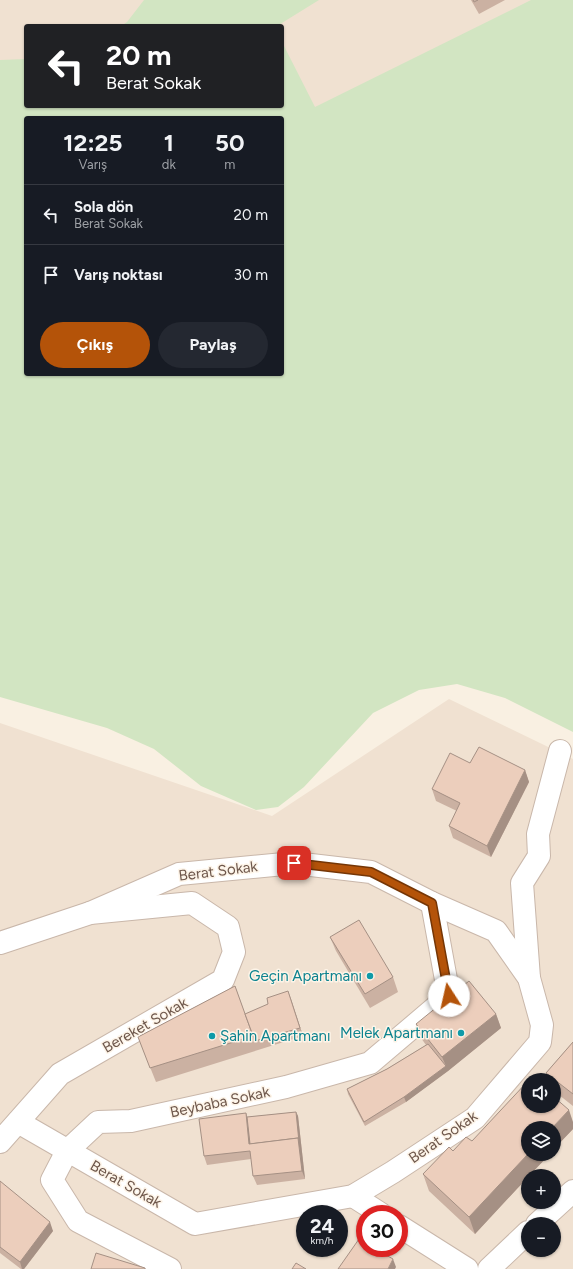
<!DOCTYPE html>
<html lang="tr">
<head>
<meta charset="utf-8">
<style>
	:root { --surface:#171b24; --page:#242831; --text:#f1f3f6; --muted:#9ea1a6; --line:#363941; --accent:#b45309 }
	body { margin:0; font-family:Figtree,sans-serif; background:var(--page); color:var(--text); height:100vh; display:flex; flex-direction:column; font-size:15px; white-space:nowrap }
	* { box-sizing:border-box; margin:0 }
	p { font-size:13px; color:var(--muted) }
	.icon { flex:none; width:22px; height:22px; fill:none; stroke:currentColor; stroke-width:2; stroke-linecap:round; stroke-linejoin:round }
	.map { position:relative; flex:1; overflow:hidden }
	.panel { position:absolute; left:24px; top:116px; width:260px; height:260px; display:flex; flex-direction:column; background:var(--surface); border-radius:4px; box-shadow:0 1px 3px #0004 }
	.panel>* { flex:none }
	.top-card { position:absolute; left:24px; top:24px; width:260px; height:84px; border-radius:4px; box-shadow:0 1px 3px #0004; background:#202124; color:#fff; overflow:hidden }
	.fabs { position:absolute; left:521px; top:1073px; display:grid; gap:8px }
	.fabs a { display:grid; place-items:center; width:40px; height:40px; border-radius:50%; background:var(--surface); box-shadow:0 1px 3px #0004; font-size:20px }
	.speed { position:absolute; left:296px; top:1205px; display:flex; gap:8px; font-size:20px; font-weight:700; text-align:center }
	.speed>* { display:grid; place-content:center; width:52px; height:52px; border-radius:50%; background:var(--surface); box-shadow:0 1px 3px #0004; line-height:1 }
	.speed small { font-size:10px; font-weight:400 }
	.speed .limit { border:6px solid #d22; background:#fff; color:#111 }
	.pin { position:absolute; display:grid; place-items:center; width:34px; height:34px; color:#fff; margin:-17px; border-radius:8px; box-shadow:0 2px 6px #0006 }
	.me { position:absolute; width:44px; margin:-22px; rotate:350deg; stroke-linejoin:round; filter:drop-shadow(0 0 3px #0008) }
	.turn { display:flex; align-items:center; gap:14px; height:84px; padding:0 16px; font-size:18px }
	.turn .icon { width:52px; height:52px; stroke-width:2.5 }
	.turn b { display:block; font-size:28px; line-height:34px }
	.eta { display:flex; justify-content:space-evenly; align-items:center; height:68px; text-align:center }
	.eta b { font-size:24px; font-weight:700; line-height:28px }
	.cta { display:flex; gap:8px; margin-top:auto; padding:8px 16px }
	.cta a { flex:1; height:46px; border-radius:24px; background:var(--accent); color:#fff; font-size:16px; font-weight:700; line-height:46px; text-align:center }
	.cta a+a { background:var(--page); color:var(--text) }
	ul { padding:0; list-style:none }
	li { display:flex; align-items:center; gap:12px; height:60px; padding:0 16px; border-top:1px solid var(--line) }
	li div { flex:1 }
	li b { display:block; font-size:15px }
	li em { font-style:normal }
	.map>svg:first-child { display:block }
	.residential { fill:#f0e1d1; fill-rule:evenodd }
	.green { fill:#d2e5c2; fill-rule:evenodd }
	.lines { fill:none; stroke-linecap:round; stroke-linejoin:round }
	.street-casing { stroke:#c9b7aa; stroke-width:24 }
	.street { stroke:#fff; stroke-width:22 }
	.wall { fill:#cbb1a2 }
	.shaded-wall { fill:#a59084 }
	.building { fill:#eccebc; stroke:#a59084 }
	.route-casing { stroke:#753606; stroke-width:10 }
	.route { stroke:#b45309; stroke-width:7 }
	.culture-dot { fill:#0f9aa8; stroke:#fdf4e8; stroke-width:1.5 }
	.labels { text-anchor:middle; stroke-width:3; stroke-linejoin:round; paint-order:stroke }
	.street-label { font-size:15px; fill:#6e574b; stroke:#fdf4e8 }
	.culture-label { font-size:15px; fill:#0d838f; stroke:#fdf4e8; text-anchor:end }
</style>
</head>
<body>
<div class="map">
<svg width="573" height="1269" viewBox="0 0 573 1269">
	<rect width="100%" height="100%" fill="#f9f0e2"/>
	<g class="residential">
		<path d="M0,0h573v133l-291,-15h-256l-26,157zM26,26h256v80h-256z"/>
		<path d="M449,699l124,60v510h-573v-546l272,93zM528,1080h26v26h-26zM528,1128h26v26h-26zM528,1176h26v26h-26zM305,1214h34v34h-34zM365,1214h34v34h-34zM528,1224h26v26h-26z"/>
	</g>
	<g class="green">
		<polygon points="144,0 319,0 277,26 121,26 127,22"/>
		<path d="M531,0h42v732l-68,-34 -48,-14 -38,6 -46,23 -69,74 -26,20 -22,3 -55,-24 -47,-37 -47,-21 -107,-31v-637l26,-1v47h256v-64l33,65zM26,118h256v256h-256z"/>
	</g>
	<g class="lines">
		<g class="street-casing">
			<g id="street">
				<polyline points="0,943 90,913 192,903 228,927 234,952 223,980 60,1074 0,1142"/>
				<polyline points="529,978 522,883 539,856 538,834 560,751"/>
				<polyline points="18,1122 195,1224 353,1196 393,1172 475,1118 540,1042 542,1025 529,978 496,931 432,903 371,872 294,863 179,874 90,913"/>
				<polyline points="353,1196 381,1214"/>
				<polyline points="537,1224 573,1191"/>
				<polyline points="399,1226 467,1269"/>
				<polyline points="170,1269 78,1221 52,1180 67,1151 98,1122 131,1121 286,1087 370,1063 449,996 432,903"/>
				<polyline points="489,1269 528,1232"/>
			</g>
		</g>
		<use href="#street" class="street"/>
	</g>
	<g class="wall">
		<polygon points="471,0 505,0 479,14"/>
		<polygon points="470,763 525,770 529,782 491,857 453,838 449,826 457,811 436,801 432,789"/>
		<polygon points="330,937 393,977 398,992 370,1008 336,951"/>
		<polygon points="235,986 254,1039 268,1004 288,991 303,1036 156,1082 138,1037"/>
		<polygon points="496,1014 501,1028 448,1071 406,1102 365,1126 348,1094 347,1089 387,1069 426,1045 421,1038 416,1024"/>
		<polygon points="573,1042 573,1106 554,1091 554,1080 549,1080 546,1073"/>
		<polygon points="296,1112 298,1116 305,1179 257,1185 253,1176 251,1159 207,1165 204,1156 246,1113 247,1117"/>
		<polygon points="573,1122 573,1129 528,1176 528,1177 475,1234 429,1191 423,1174 453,1151 472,1141"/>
		<polygon points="0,1181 53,1231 24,1269 21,1269 0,1253"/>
	</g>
	<g class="shaded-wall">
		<polygon points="525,770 529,782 491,857 487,846"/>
		<polygon points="288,991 291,999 303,1036 300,1028"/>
		<polygon points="496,1014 501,1028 448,1071 406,1102 404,1097 446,1066 442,1057"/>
		<polygon points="569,1110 573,1122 573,1129 554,1149 554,1128 552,1128"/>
		<polygon points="296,1112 298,1116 305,1179 302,1171 298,1138"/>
		<polygon points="246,1113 249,1122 252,1148 249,1144"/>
		<polygon points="528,1154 550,1154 529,1176 528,1176 528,1177 475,1234 469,1217"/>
		<polygon points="50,1222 53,1231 24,1269 22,1269 20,1262"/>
		<polygon points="393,1259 396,1267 395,1269 388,1269"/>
	</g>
	<g class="building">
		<polygon points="473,0 478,0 474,2"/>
		<polygon points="479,747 525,770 487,846 449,826 460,803 432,789 450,753 470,763"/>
		<polygon points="359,920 393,977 365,994 330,937"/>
		<polygon points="469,981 496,1014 442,1057 416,1024"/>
		<polygon points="235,986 253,1036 150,1068 138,1037"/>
		<polygon points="288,991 300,1028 255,1041 245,1014 268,1004 267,998"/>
		<polygon points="573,1042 573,1094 546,1073"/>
		<polygon points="428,1044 446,1066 404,1097 364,1122 347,1089 387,1069"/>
		<polygon points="532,1076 536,1080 529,1080"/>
		<polygon points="528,1081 528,1106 554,1106 554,1097 569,1110 552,1128 528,1128 528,1154 469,1217 423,1174 449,1147 453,1151 466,1137 472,1141"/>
		<polygon points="296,1112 299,1142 298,1138 250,1144 247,1117"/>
		<polygon points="246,1113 249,1144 298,1138 302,1171 253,1176 250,1151 204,1156 199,1119"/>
		<polygon points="0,1181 50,1222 20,1262 0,1247"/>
		<polygon points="359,1239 365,1242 365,1248 374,1248 393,1259 388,1269 338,1269"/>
		<polygon points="96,1253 145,1268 145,1269 91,1269"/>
		<polygon points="296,1263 306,1269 292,1269"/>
	</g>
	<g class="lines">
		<g class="route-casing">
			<polyline id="route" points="294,863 371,872 432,903 449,996"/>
		</g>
		<use href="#route" class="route"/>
	</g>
	<g class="culture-dot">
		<circle cx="370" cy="976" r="4"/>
		<circle cx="461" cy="1033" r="4"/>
		<circle cx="212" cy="1036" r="4"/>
	</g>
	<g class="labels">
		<g class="street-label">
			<text transform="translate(218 871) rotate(-7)" y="5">Berat Sokak</text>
			<text transform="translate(145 1025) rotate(-30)" y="5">Bereket Sokak</text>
			<text transform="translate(220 1102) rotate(-12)" y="5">Beybaba Sokak</text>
			<text transform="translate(443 1137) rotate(-35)" y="5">Berat Sokak</text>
			<text transform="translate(126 1184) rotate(30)" y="5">Berat Sokak</text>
		</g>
		<g class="culture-label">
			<text x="362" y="981">Geçin Apartmanı</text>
			<text x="453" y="1038">Melek Apartmanı</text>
			<text x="220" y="1041" text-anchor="start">Şahin Apartmanı</text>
		</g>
	</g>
</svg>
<div class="fabs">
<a><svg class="icon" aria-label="sound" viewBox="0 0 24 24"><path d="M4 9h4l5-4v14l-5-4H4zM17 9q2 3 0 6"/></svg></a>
<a><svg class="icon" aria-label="layers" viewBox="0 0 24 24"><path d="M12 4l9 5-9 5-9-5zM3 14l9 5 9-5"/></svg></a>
<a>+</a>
<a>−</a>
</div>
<div class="speed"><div>24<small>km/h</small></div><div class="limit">30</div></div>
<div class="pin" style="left:294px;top:863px;background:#d93025"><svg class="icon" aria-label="arrive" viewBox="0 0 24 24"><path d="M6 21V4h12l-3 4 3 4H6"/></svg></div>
<svg class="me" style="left:449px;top:996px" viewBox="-20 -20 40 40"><circle r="19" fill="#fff"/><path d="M0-13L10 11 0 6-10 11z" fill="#b45309"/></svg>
<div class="top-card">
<div class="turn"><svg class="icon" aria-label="left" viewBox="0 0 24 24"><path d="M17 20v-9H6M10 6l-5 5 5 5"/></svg><div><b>20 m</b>Berat Sokak</div></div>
</div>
<section class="panel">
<div class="eta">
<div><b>12:25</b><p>Varış</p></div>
<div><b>1</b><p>dk</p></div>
<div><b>50</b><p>m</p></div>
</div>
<ul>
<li><svg class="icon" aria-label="left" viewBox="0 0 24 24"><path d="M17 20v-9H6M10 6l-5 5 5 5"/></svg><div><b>Sola dön</b><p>Berat Sokak</p></div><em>20 m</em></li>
<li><svg class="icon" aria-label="arrive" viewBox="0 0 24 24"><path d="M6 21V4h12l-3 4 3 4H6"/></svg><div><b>Varış noktası</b></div><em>30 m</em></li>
</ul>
<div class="cta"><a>Çıkış</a><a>Paylaş</a></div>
</section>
</div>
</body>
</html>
